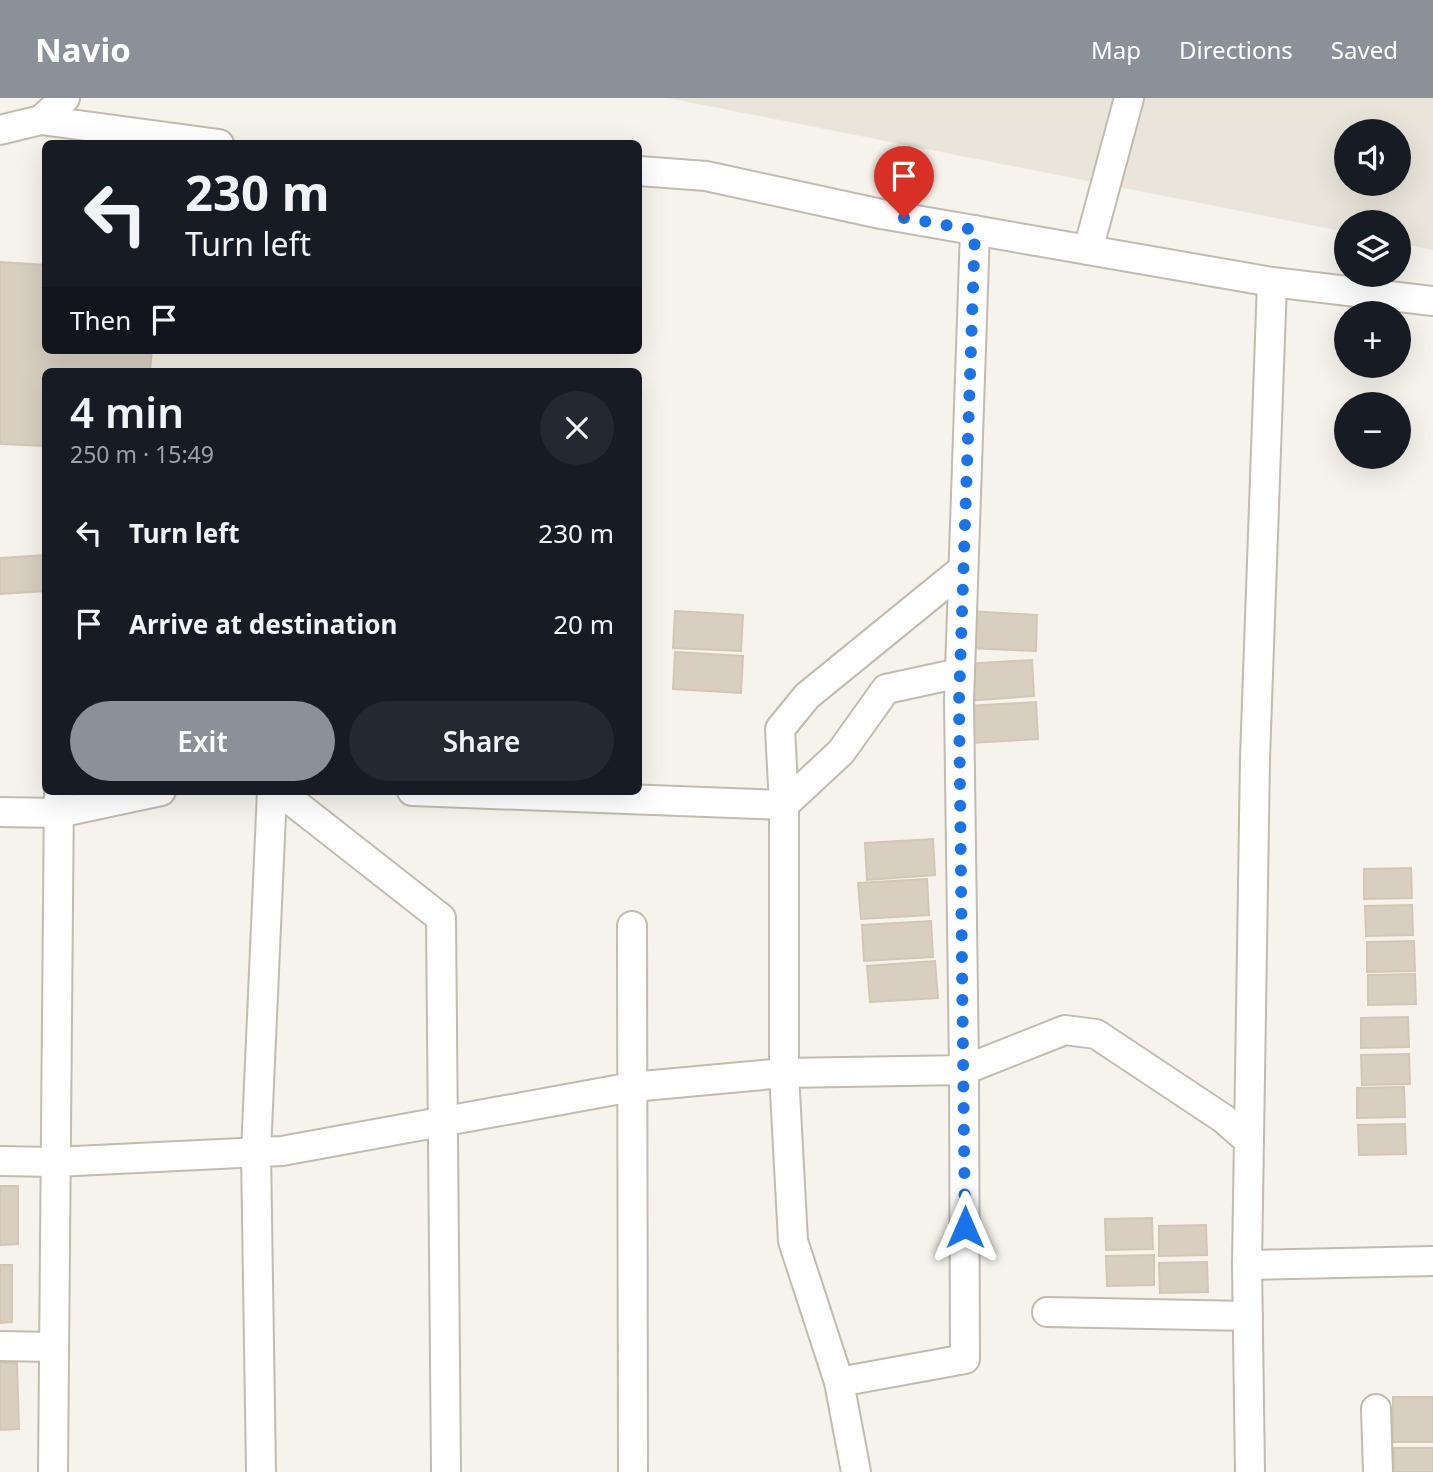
<!DOCTYPE html>
<html lang="en">
<head>
<meta charset="utf-8">
<style>
	:root { --surface:#171b24; --page:#242831; --text:#f1f3f6; --muted:#9ea1a6; --accent:#8c9099 }
	body { margin:0; font-family:"Noto Sans",sans-serif; background:var(--page); color:var(--text); height:100vh; display:flex; flex-direction:column; font-size:26px; white-space:nowrap }
	* { box-sizing:border-box; margin:0 }
	p { font-size:23px; color:var(--muted) }
	.icon { flex:none; width:38px; height:38px; fill:none; stroke:currentColor; stroke-width:2; stroke-linecap:round; stroke-linejoin:round }
	.map { position:relative; flex:1; overflow:hidden }
	.drawer { position:absolute; left:42px; top:270px; width:600px; height:427px; display:flex; flex-direction:column; background:var(--surface); border-radius:10px; box-shadow:0 7px 28px #0002 }
	.drawer>* { flex:none }
	.banner { position:absolute; left:42px; top:42px; width:600px; height:214px; border-radius:10px; box-shadow:0 7px 28px #0002; background:#171b24; color:var(--text); overflow:hidden }
	.fabs { position:absolute; left:1334px; top:21px; display:grid; gap:14px }
	.fabs a { display:grid; place-items:center; width:77px; height:77px; border-radius:50%; background:var(--surface); box-shadow:0 7px 28px #0002; font-size:35px }
	.pin { position:absolute; display:grid; place-items:center; width:60px; height:60px; color:#fff; margin:-72px -30px; border-radius:50% 50% 50% 0; rotate:-45deg; box-shadow:0 0 7px #0007 }
	.pin .icon { rotate:45deg }
	.me { position:absolute; width:77px; margin:-38px; rotate:0deg; stroke-linejoin:round; filter:drop-shadow(0 0 5px #0008) }
	.turn { display:flex; align-items:center; gap:24px; height:147px; padding:0 28px; font-size:32px }
	.turn .icon { width:91px; height:91px; stroke-width:2.5 }
	.turn b { display:block; font-size:49px; line-height:60px }
	.then { display:flex; align-items:center; height:66px; padding:0 28px; background:#0003; gap:14px; font-size:26px }
	.round { display:grid; place-items:center; flex:none; width:74px; height:74px; border-radius:37px; background:var(--page) }
	.head { display:flex; align-items:center; justify-content:space-between; height:119px; padding:0 28px }
	h1 { font-size:42px; font-weight:600; line-height:52px }
	.button { display:flex; gap:14px; margin-top:auto; padding:14px 28px }
	.button a { flex:1; height:80px; border-radius:42px; background:var(--accent); color:#fff; font-size:28px; font-weight:600; line-height:80px; text-align:center }
	.button a+a { background:var(--page); color:var(--text) }
	ul { padding:0; list-style:none }
	li { display:flex; align-items:center; gap:21px; height:91px; padding:0 28px }
	li div { flex:1 }
	li b { display:block; font-size:26px }
	li em { font-style:normal }
	header { display:flex; align-items:center; gap:42px; box-sizing:border-box; height:98px; padding:0 35px; background:var(--accent); color:#fff }
	header strong { font-size:33px }
	nav { display:flex; gap:38px; margin-inline-start:auto; font-size:24px }
	.map>svg:first-child { display:block }
	.residential { fill:#eae5da; fill-rule:evenodd }
	.building { fill:#d8cfc1; stroke:#d3c7b4; stroke-width:2 }
	.lines { fill:none; stroke-linecap:round; stroke-linejoin:round }
	.minor-casing { stroke:#c2bbae; stroke-width:32 }
	.minor { stroke:#fff; stroke-width:28 }
	.route { stroke:#1a73e8; stroke-width:12; stroke-dasharray:0 21.6 }
</style>
</head>
<body>
<header>
<strong>Navio</strong>
<nav><a>Map</a><a>Directions</a><a>Saved</a></nav>
</header>
<div class="map">
<svg width="1433" height="1374" viewBox="0 0 1433 1374">
	<rect width="100%" height="100%" fill="#f6f3ec"/>
	<path class="residential" d="M668,0h765v152l-35,-7v-21h-52v10zM1346,33h52v53h-52z"/>
	<g class="building">
		<polygon points="0,164 46,167 46,252 152,252 150,273 46,273 46,348 0,346"/>
		<polygon points="46,457 46,493 0,496 0,460"/>
		<polygon points="675,513 743,517 741,553 673,550"/>
		<polygon points="969,513 1037,517 1036,553 967,550"/>
		<polygon points="675,554 743,558 741,595 673,591"/>
		<polygon points="1032,562 1034,598 966,603 964,566"/>
		<polygon points="1036,604 1038,641 970,645 968,608"/>
		<polygon points="933,741 935,777 867,782 865,745"/>
		<polygon points="1411,770 1412,800 1364,801 1364,771"/>
		<polygon points="927,781 929,817 861,821 858,785"/>
		<polygon points="1412,807 1413,837 1366,838 1365,808"/>
		<polygon points="931,823 933,859 864,863 862,827"/>
		<polygon points="1414,843 1415,873 1367,874 1367,844"/>
		<polygon points="935,863 938,900 870,904 867,868"/>
		<polygon points="1415,876 1416,906 1368,907 1368,877"/>
		<polygon points="1408,919 1409,949 1361,950 1361,920"/>
		<polygon points="1409,956 1410,986 1362,987 1361,957"/>
		<polygon points="1404,989 1405,1019 1357,1020 1357,990"/>
		<polygon points="1405,1026 1406,1056 1359,1057 1358,1027"/>
		<polygon points="0,1088 18,1088 18,1146 0,1147"/>
		<polygon points="1152,1120 1153,1151 1106,1152 1105,1121"/>
		<polygon points="1206,1127 1207,1157 1159,1158 1159,1128"/>
		<polygon points="1154,1157 1154,1187 1107,1188 1106,1158"/>
		<polygon points="1207,1164 1208,1194 1160,1195 1159,1165"/>
		<polygon points="0,1167 12,1167 12,1224 0,1225"/>
		<polygon points="0,1265 17,1265 19,1331 0,1332"/>
		<rect x="1393" y="1299" width="40" height="45"/>
		<rect x="1394" y="1350" width="39" height="24"/>
	</g>
	<g class="lines">
		<g class="minor-casing">
			<g id="minor">
				<polyline points="41,22 219,46"/>
				<polyline points="0,32 41,22 65,0"/>
				<polyline points="639,73 706,78 881,116 1272,184 1433,203"/>
				<polyline points="1088,152 1129,0"/>
				<polyline points="279,693 441,820 446,1374"/>
				<polyline points="412,693 784,707 784,975 964,972 959,603 975,132"/>
				<polyline points="784,707 780,631 807,598 963,471"/>
				<polyline points="784,707 841,654 886,591 960,575"/>
				<polyline points="0,714 58,715 161,693"/>
				<polyline points="632,828 633,1374"/>
				<polyline points="0,1063 55,1064 282,1053 632,989 784,975 793,1143 839,1284 856,1374"/>
				<polyline points="1247,1167 1255,660 1272,184"/>
				<polyline points="1047,1214 1248,1218"/>
				<polyline points="0,1248 54,1249"/>
				<polyline points="839,1284 965,1261 964,972 1065,932 1096,936 1224,1021 1249,1043"/>
				<polyline points="1376,1311 1378,1374"/>
				<polyline points="53,1374 59,693"/>
				<polyline points="261,1374 256,1054 272,693"/>
				<polyline points="1250,1374 1247,1167 1433,1163"/>
			</g>
		</g>
		<use href="#minor" class="minor"/>
	</g>
	<g class="lines">
		<polyline class="route" points="904,120 975,132 959,603 965,1129"/>
	</g>
</svg>
<div class="fabs">
<a><svg class="icon" aria-label="sound" viewBox="0 0 24 24"><path d="M4 9h4l5-4v14l-5-4H4zM17 9q2 3 0 6"/></svg></a>
<a><svg class="icon" aria-label="layers" viewBox="0 0 24 24"><path d="M12 4l9 5-9 5-9-5zM3 14l9 5 9-5"/></svg></a>
<a>+</a>
<a>−</a>
</div>
<div class="pin" style="left:904px;top:120px;background:#d93025"><svg class="icon" aria-label="arrive" viewBox="0 0 24 24"><path d="M6 21V4h12l-3 4 3 4H6"/></svg></div>
<svg class="me" style="left:965px;top:1129px" viewBox="-20 -20 40 40"><path d="M0-17L14 15 0 8-14 15z" fill="#1a73e8" stroke="#fff" stroke-width="4"/></svg>
<div class="banner">
<div class="turn"><svg class="icon" aria-label="left" viewBox="0 0 24 24"><path d="M17 20v-9H6M10 6l-5 5 5 5"/></svg><div><b>230 m</b>Turn left</div></div>
<div class="then">Then<svg class="icon" aria-label="arrive" viewBox="0 0 24 24"><path d="M6 21V4h12l-3 4 3 4H6"/></svg></div>
</div>
<section class="drawer">
<div class="head"><div><h1>4 min</h1><p>250 m · 15:49</p></div><a class="round"><svg class="icon" aria-label="close" viewBox="0 0 24 24"><path d="M6 6l12 12M18 6L6 18"/></svg></a></div>
<ul>
<li><svg class="icon" aria-label="left" viewBox="0 0 24 24"><path d="M17 20v-9H6M10 6l-5 5 5 5"/></svg><div><b>Turn left</b></div><em>230 m</em></li>
<li><svg class="icon" aria-label="arrive" viewBox="0 0 24 24"><path d="M6 21V4h12l-3 4 3 4H6"/></svg><div><b>Arrive at destination</b></div><em>20 m</em></li>
</ul>
<div class="button"><a>Exit</a><a>Share</a></div>
</section>
</div>
</body>
</html>
